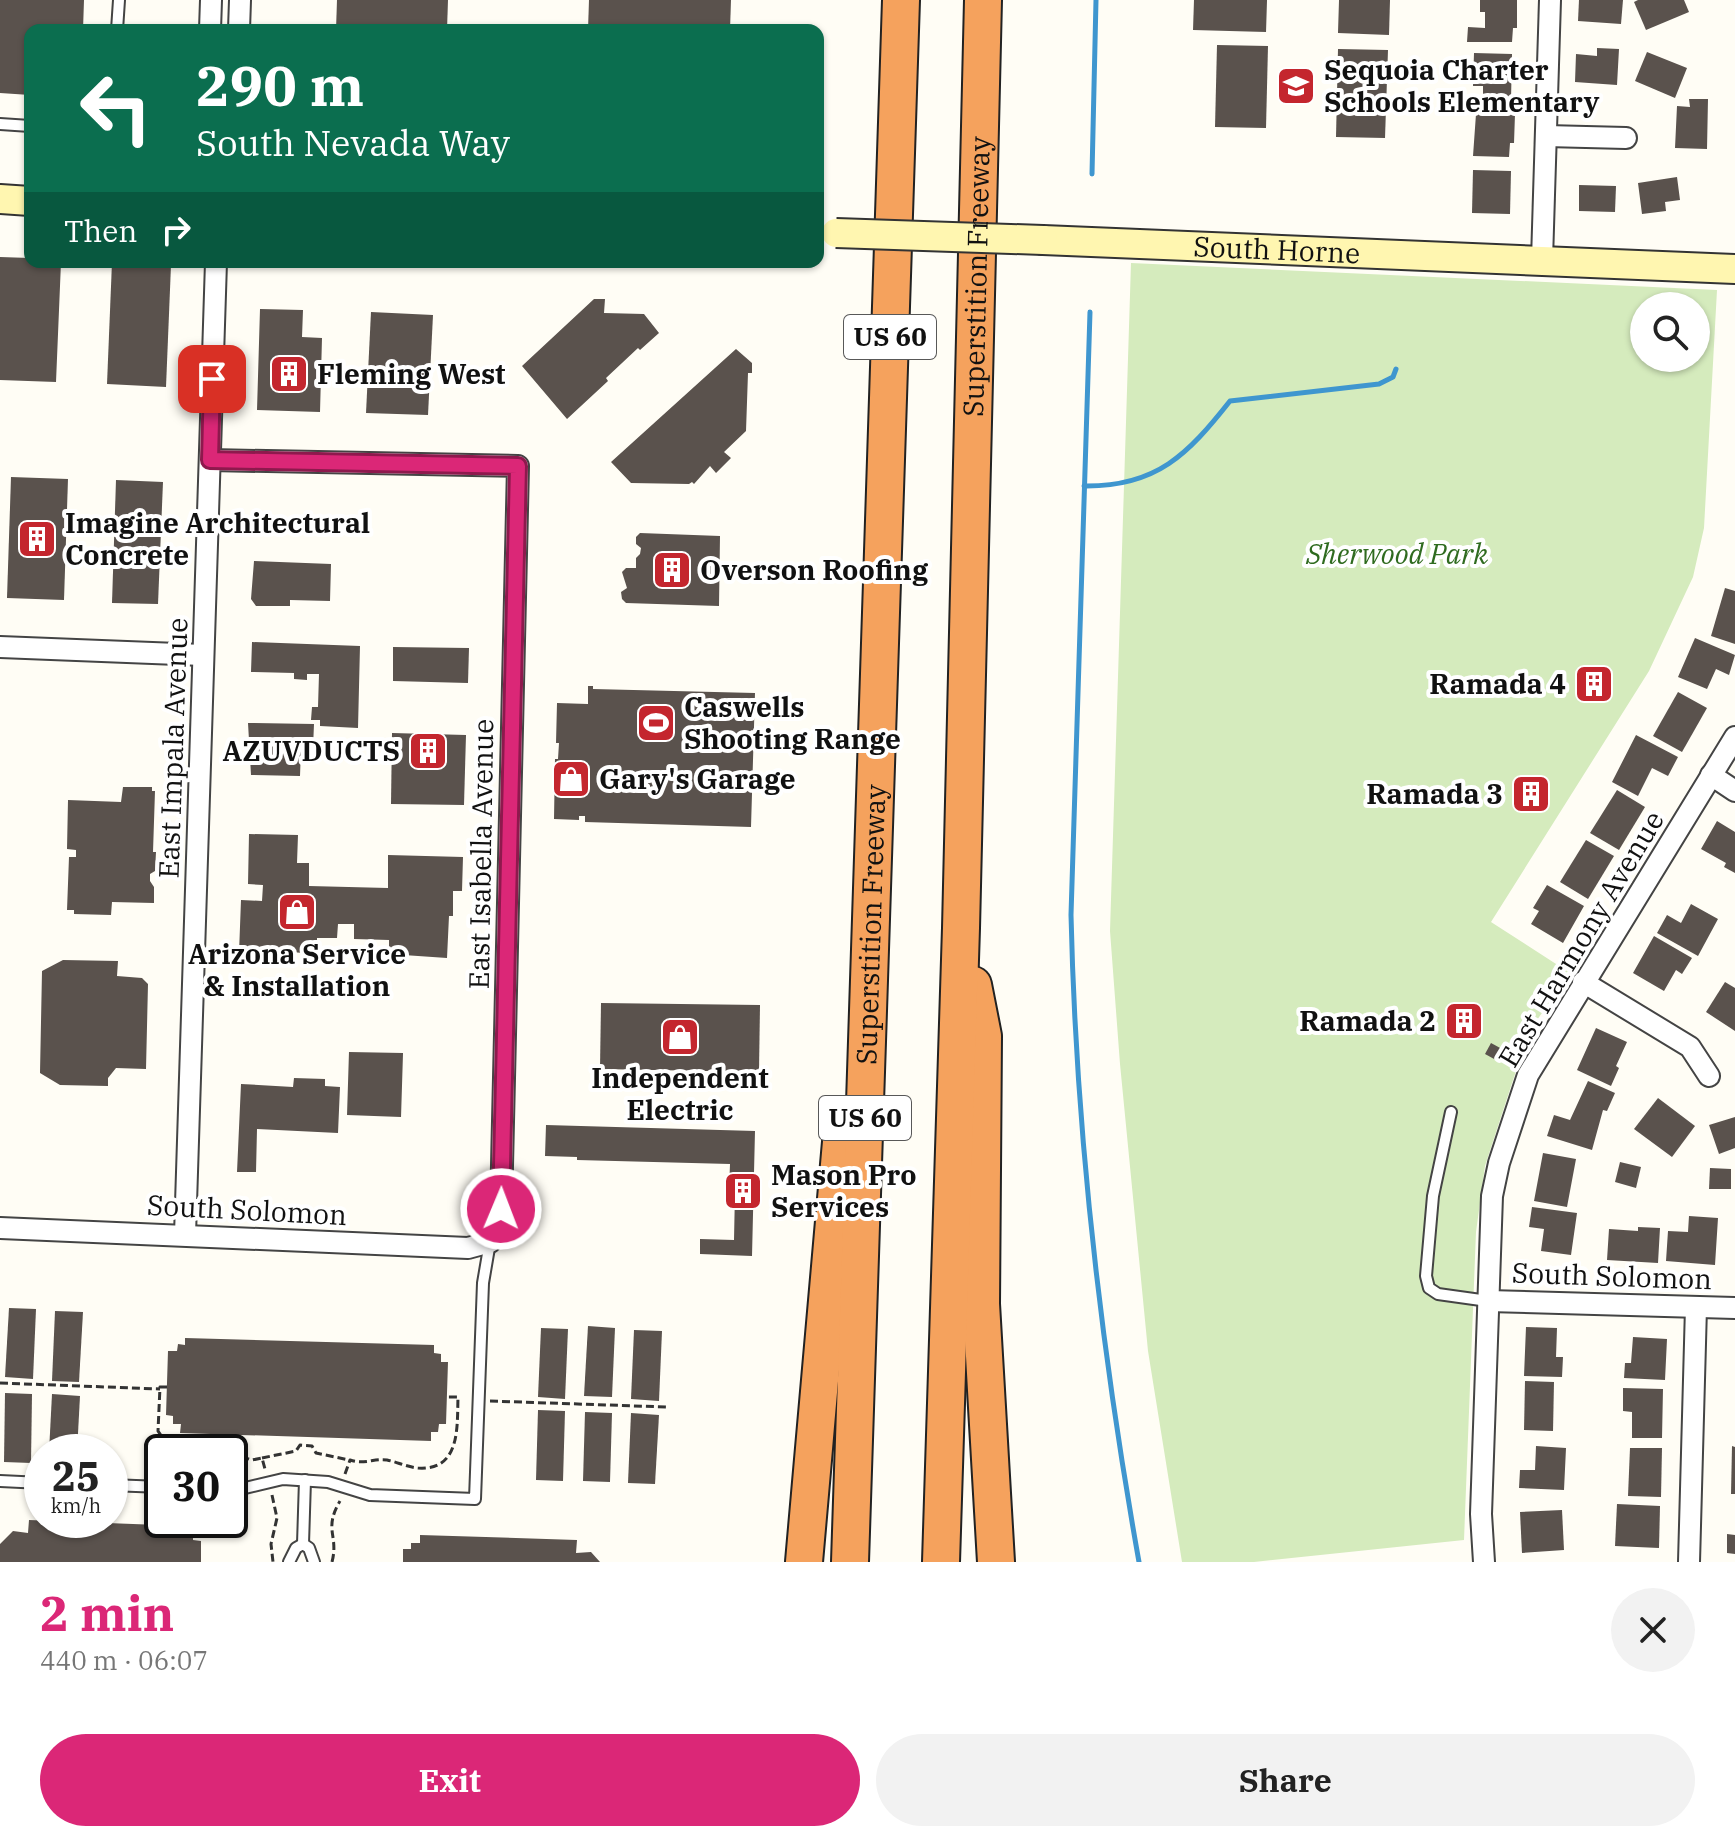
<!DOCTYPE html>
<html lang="en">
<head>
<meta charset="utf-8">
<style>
	:root { --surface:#fff; --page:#f2f2f2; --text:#222; --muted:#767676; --accent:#db2777 }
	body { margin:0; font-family:"IBM Plex Serif",serif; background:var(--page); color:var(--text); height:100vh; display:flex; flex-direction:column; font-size:30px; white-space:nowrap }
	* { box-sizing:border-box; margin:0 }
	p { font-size:26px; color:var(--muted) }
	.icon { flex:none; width:44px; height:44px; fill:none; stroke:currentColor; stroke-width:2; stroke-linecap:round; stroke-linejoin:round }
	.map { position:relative; height:1562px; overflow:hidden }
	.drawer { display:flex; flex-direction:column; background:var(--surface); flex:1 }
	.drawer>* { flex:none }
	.banner { position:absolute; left:24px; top:24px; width:800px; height:244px; border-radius:16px; box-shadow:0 2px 6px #0004; background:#0b6e4f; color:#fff; overflow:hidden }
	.controls { position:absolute; left:1630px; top:292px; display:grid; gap:16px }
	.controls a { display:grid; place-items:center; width:80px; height:80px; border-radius:50%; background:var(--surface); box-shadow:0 2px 6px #0004; font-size:40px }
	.speed { position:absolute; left:24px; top:1434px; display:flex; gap:16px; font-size:40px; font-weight:700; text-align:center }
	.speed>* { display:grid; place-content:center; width:104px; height:104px; border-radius:50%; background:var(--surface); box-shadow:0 2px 6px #0004; line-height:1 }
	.speed small { font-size:20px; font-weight:400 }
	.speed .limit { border:4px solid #111; border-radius:12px; background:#fff; color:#111 }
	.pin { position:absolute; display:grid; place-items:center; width:68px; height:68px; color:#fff; margin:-34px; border-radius:16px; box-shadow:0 4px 12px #0006 }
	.me { position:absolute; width:88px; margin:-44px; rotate:1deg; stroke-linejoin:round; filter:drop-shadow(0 0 6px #0008) }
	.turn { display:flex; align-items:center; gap:28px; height:168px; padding:0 40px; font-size:36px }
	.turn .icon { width:104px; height:104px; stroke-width:2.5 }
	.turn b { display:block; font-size:56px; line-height:68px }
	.then { display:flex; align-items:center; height:76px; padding:0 40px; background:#0003; gap:16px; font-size:30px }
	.round { display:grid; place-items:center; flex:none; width:84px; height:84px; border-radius:42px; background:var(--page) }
	.overview { display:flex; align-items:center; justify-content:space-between; height:136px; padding:0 40px }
	h1 { font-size:48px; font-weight:700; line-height:60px; color:var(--accent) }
	.button { display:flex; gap:16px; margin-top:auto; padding:16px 40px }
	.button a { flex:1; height:92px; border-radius:48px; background:var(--accent); color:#fff; font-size:32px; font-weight:700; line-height:92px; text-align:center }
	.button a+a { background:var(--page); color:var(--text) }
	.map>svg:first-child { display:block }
	.green { fill:#d5ebbd; fill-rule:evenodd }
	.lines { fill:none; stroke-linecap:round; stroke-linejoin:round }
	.stream { stroke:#3f96cf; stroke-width:5 }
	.building { fill:#5a524d }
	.lane-casing { stroke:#444; stroke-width:14 }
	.street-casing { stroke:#444; stroke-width:24 }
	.secondary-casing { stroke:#333; stroke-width:32 }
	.highway-casing { stroke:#222; stroke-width:40 }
	.path { stroke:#333; stroke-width:3; stroke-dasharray:8 4; stroke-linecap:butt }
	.lane { stroke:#fff; stroke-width:10 }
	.street { stroke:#fff; stroke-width:20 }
	.secondary { stroke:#fff6b0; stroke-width:28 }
	.highway { stroke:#f5a25d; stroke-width:36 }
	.secondary-bridge-casing { stroke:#333; stroke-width:32; stroke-linecap:butt }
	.secondary-bridge { stroke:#fff6b0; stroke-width:28 }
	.route-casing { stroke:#8e194d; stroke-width:20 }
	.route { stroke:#db2777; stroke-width:14 }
	.labels { text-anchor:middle; stroke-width:8; stroke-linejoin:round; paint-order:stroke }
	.shield { fill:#fff; stroke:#585858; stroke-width:2 }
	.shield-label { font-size:26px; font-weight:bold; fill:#111 }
	.poi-label { font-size:28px; font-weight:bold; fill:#111; stroke:#fff; text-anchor:start }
	.street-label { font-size:28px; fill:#111; stroke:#fff }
	.park-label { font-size:28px; font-style:italic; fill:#2f6b1f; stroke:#fff }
</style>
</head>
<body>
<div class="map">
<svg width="1735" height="1562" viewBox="0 0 1735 1562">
	<rect width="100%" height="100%" fill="#fffdf5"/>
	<path class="green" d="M1131,263l586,27 -13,238 -11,49 -44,94 -158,251 79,51 -33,47 -22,54 -30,92 -9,66 -12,308 -210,22h-72l-34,-211 -28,-287 -10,-133zM1644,306h52v52h-52z"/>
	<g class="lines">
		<g class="stream">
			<polyline points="1092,174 1096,0"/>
			<path d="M1090,312l-19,603c5,216 30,434 68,647"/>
			<path d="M1084,486c73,1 104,-32 146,-85l149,-17 14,-7 3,-8"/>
		</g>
	</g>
	<g class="building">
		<polygon points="0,0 84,0 83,30 30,30 30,95 0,93"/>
		<polygon points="337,0 448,0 447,30 336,30"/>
		<polygon points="589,0 731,0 730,30 588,30"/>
		<polygon points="1194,0 1267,0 1266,32 1193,30"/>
		<polygon points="1339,0 1390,0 1389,35 1338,33"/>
		<polygon points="1480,0 1517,0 1517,28 1513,28 1512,42 1467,42 1468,27 1485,28 1485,12 1480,12"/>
		<polygon points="1579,0 1623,0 1621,24 1578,21"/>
		<polygon points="1638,0 1684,0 1689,12 1646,30 1634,2"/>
		<polygon points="1217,45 1268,46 1266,128 1215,127"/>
		<polygon points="1597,48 1619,49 1617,85 1575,82 1576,54 1597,56"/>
		<polygon points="1338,49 1388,50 1385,138 1336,137"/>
		<polygon points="1647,52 1687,68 1675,98 1635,81"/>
		<polygon points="1474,53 1512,54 1511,100 1483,100 1483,86 1473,86"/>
		<polygon points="1689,99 1708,99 1707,149 1675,148 1677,106 1690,107"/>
		<polygon points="1476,114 1515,114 1514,143 1510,143 1509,157 1473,156"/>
		<polygon points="1473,170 1511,171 1510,214 1472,213"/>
		<polygon points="1677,177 1680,200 1665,202 1666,211 1642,214 1638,183"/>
		<polygon points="1579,185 1616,186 1615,212 1579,211"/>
		<polygon points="0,257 30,258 30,262 61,262 56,382 0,380"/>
		<polygon points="112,262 171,265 166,387 107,384"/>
		<polygon points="594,299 605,299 604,313 644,314 659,333 640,350 638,348 606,378 608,381 567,419 522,366"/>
		<polygon points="260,309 303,310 302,337 322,338 320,412 257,410"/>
		<polygon points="371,312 433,315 428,415 366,413"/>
		<polygon points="736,349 752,363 752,373 748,373 746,431 724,452 731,458 716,473 710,466 694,484 692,482 689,484 631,483 611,462"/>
		<polygon points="11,477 68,479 64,600 7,598"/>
		<polygon points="116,480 163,482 158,604 112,603"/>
		<polygon points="640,533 720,536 719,606 626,603 622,599 621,592 627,588 622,572 626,568 636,568 636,558 640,554 641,548 636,544 636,537"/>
		<polygon points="254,561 331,564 330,601 290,600 290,606 256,606 251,599"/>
		<polygon points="1725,588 1735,591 1735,644 1711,636"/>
		<polygon points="1695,638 1735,655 1729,675 1716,669 1707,689 1678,677"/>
		<polygon points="252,642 360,646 358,728 320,726 320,720 311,720 312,707 318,707 319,674 307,674 307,680 294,679 294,673 251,672"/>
		<polygon points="393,647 469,648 468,683 393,681"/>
		<polygon points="1591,675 1603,682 1597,693 1585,687"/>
		<polygon points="588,686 593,686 593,689 755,693 751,827 585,822 585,816 579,816 579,820 554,819 555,759 558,759 559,743 556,743 557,703 588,704"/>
		<polygon points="1678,692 1707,708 1682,752 1653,736"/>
		<polygon points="248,723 314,724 313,748 301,748 300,776 251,775"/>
		<polygon points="392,733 466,735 464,805 391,804"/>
		<polygon points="1636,735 1678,757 1668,776 1652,768 1638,796 1612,782"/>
		<polygon points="1528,785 1540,791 1535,803 1523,797"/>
		<polygon points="123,787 152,787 152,791 155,791 153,852 156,852 155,871 150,874 150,881 154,887 154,903 112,902 111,915 74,914 74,910 67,910 69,857 76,857 76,850 67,849 68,800 121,802"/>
		<polygon points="1617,790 1645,807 1619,850 1590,833"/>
		<polygon points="1717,821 1735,832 1735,873 1724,867 1726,863 1701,849"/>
		<polygon points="249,834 298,835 297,863 309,863 309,886 388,888 388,855 463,857 462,891 453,891 453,916 449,916 447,958 389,954 389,940 354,939 354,924 338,924 337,938 317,938 317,954 277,951 277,954 239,953 241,900 262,901 263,885 248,884"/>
		<polygon points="1586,840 1614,856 1588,899 1560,882"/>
		<polygon points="1547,885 1584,906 1563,943 1531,924 1539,911 1533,908"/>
		<polygon points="1691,904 1718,919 1698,956 1657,933 1667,915 1681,923"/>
		<polygon points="1654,936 1692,958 1682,974 1676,970 1664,991 1633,973"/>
		<polygon points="63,960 118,961 117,976 142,978 148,984 146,1069 116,1068 108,1078 108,1086 60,1085 40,1073 42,971"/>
		<polygon points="1725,982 1735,988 1735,1031 1706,1012"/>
		<polygon points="601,1003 760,1005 759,1072 600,1069"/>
		<polygon points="1458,1014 1470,1015 1470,1028 1457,1027"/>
		<polygon points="1596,1028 1627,1042 1616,1066 1619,1068 1611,1086 1577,1070"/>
		<polygon points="1491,1043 1502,1049 1496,1060 1485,1054"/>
		<polygon points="349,1052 403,1053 401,1117 347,1115"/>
		<polygon points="294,1078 325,1079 325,1086 340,1087 338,1133 257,1129 256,1172 237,1172 241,1084 293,1087"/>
		<polygon points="1588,1081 1615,1093 1607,1111 1603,1110 1592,1150 1547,1136 1554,1115 1570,1120"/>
		<polygon points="1658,1098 1695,1126 1672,1157 1634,1129"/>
		<polygon points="1735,1117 1735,1148 1719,1154 1709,1125"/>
		<polygon points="546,1125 755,1131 752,1256 700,1254 700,1239 734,1240 735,1191 729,1191 730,1164 577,1160 577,1157 545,1156"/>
		<polygon points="1543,1153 1576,1159 1567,1207 1534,1201"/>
		<polygon points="1620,1162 1641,1167 1636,1188 1615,1182"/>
		<polygon points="1710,1168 1731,1169 1731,1189 1709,1189"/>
		<polygon points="1532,1207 1577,1213 1571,1255 1541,1251 1544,1229 1529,1227"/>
		<polygon points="1689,1216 1718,1218 1715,1265 1666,1261 1668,1231 1688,1232"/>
		<polygon points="1638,1227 1660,1228 1658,1263 1607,1260 1609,1229 1638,1231"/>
		<polygon points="9,1308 36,1309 33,1379 5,1377"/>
		<polygon points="55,1311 83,1312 79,1382 52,1381"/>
		<polygon points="588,1326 615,1328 612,1397 584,1396"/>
		<polygon points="1526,1327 1557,1328 1556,1357 1563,1357 1562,1377 1524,1376"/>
		<polygon points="541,1328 568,1329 565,1399 538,1397"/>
		<polygon points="634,1330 662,1331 659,1401 631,1399"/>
		<polygon points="1633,1337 1667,1339 1665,1380 1624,1378 1625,1363 1631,1363"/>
		<polygon points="185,1338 434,1345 434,1353 441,1354 441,1362 448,1362 446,1424 439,1424 438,1432 431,1432 431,1441 180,1433 181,1424 173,1424 173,1416 166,1415 168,1351 177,1351 178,1344 185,1345"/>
		<polygon points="1525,1381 1554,1382 1553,1431 1524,1430"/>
		<polygon points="1623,1388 1663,1389 1662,1438 1632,1438 1632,1412 1623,1411"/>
		<polygon points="5,1393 32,1394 31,1463 4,1462"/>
		<polygon points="52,1394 80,1396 77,1452 49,1452"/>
		<polygon points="538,1410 565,1411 563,1481 536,1480"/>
		<polygon points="585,1412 612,1413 610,1482 583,1481"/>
		<polygon points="631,1413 659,1415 655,1484 628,1483"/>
		<polygon points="1536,1446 1566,1448 1564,1490 1519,1488 1520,1470 1535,1470"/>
		<polygon points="1732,1446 1735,1447 1735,1494 1731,1494"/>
		<polygon points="1630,1448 1662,1448 1661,1497 1628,1496"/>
		<polygon points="1617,1504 1660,1506 1659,1548 1615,1546"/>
		<polygon points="1562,1510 1564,1550 1522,1553 1520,1512"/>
		<polygon points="29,1520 185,1526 185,1533 193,1534 193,1540 201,1541 201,1562 0,1562 0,1544 13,1531 28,1533"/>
		<polygon points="1727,1534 1735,1535 1735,1554 1727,1553"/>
		<polygon points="420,1535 577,1540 576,1553 591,1552 600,1562 403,1562 403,1549 411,1549 411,1543 420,1543"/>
	</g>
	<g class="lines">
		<g class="lane-casing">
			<g id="lane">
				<polyline points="117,30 119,0"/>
				<polyline points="0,124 30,126"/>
				<polyline points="1451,1112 1433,1196 1426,1276 1429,1288 1438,1294 1488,1301"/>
				<polyline points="0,1481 42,1483"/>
				<polyline points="110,1485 162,1487"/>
				<polyline points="230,1489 241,1489 283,1479 328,1482 370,1495 475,1499 483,1283 490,1242"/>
				<polyline points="303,1544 305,1480"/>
				<polyline points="289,1562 296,1548 303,1544 309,1548 314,1562"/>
			</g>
		</g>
		<g class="street-casing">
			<g id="street">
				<polyline points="210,30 211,0"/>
				<polyline points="239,30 240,0"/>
				<polyline points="1546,136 1626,138"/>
				<polyline points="1542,260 1550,0"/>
				<polyline points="0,647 203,655"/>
				<polyline points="1711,775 1735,791"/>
				<polyline points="1583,982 1690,1047 1709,1076"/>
				<polyline points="0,1228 468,1248 490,1242 501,1209 518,466 210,460"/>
				<polyline points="185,1235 216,262"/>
				<polyline points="1488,1301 1735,1308"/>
				<polyline points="1484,1562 1481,1514 1492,1196 1499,1163 1528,1075 1735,737"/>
				<polyline points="1689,1562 1696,1307"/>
			</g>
		</g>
		<g class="secondary-casing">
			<g id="secondary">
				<polyline points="0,199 30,201"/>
				<path id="s1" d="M1043,240l692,29"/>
			</g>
		</g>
		<g class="highway-casing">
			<g id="highway">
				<polyline points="973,985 983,1036 981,1304 996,1562"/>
				<polyline points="804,1562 841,1142"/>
				<path id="s2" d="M850,1562l51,-1562"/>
				<path id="s3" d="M941,1562l20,-634 22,-928"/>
			</g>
		</g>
		<g class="path">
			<polyline points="0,1383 160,1389"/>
			<polyline points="167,1387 160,1387 158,1431 172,1452"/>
			<polyline points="490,1401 666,1407"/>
			<polyline points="230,1453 252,1460 262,1458 265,1469"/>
			<polyline points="262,1458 296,1451 300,1445 312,1446 316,1453 349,1460"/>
			<path d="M345,1474l5,-14c14,5 24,-2 37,0 10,2 20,7 31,8 43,3 39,-42 40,-71h-11"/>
			<polyline points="272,1495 277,1518 271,1544 273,1562"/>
			<path d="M332,1562c7,-27 -9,-32 8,-61"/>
		</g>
		<use href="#lane" class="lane"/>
		<use href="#street" class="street"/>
		<use href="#secondary" class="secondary"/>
		<use href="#highway" class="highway"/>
		<g class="secondary-bridge-casing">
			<polyline id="secondary-bridge" points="836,233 1043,240"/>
		</g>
		<use href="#secondary-bridge" class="secondary-bridge"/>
	</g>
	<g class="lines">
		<g class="route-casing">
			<polyline id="route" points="212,379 210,460 518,466 501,1209"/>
		</g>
		<use href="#route" class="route"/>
	</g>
	<defs>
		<g id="school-square" transform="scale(2)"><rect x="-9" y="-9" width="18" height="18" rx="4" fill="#c4262e" stroke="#fff"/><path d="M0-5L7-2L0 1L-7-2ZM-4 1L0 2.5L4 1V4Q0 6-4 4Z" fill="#fff"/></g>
		<g id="building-square" transform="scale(2)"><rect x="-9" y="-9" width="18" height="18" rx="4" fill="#c4262e" stroke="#fff"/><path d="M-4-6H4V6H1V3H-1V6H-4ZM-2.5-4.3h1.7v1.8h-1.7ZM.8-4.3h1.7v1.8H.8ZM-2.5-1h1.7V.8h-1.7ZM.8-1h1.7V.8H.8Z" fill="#fff"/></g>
		<g id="stadium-square" transform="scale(2)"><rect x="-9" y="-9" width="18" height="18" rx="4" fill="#c4262e" stroke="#fff"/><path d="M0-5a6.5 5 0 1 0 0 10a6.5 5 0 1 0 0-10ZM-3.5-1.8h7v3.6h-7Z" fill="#fff"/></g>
		<g id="shop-square" transform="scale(2)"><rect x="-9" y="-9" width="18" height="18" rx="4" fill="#c4262e" stroke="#fff"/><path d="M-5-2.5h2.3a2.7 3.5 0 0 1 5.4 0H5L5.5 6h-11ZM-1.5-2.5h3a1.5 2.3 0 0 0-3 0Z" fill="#fff"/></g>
	</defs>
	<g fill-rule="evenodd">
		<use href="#school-square" x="1296" y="86"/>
		<use href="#building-square" x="289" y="374"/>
		<use href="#building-square" x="37" y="539"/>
		<use href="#building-square" x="672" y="570"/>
		<use href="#building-square" x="1594" y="684"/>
		<use href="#stadium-square" x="656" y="723"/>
		<use href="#building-square" x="428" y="751"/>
		<use href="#shop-square" x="571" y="779"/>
		<use href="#building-square" x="1531" y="794"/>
		<use href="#shop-square" x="297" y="912"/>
		<use href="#building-square" x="1464" y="1021"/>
		<use href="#shop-square" x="680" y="1037"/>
		<use href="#building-square" x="743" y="1191"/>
	</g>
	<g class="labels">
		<g class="shield">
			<rect x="844" y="315" width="92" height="44" rx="6"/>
			<rect x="819" y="1096" width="92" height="44" rx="6"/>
		</g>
		<g class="shield-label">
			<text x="890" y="346">US 60</text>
			<text x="865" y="1127">US 60</text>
		</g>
		<g class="poi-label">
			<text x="1324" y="80">Sequoia Charter<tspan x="1324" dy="32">Schools Elementary</tspan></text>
			<text x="317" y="384">Fleming West</text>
			<text x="65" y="533">Imagine Architectural<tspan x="65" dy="32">Concrete</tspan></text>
			<text x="700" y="580">Overson Roofing</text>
			<text x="1566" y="694" text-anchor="end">Ramada 4</text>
			<text x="684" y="717">Caswells<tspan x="684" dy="32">Shooting Range</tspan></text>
			<text x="400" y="761" text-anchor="end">AZUVDUCTS</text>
			<text x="599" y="789">Gary's Garage</text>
			<text x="1503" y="804" text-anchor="end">Ramada 3</text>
			<text x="297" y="964" text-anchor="middle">Arizona Service<tspan x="297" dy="32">&amp; Installation</tspan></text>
			<text x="1436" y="1031" text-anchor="end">Ramada 2</text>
			<text x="680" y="1088" text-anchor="middle">Independent<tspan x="680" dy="32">Electric</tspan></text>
			<text x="771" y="1185">Mason Pro<tspan x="771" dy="32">Services</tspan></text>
		</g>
		<g class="street-label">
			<text dy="10" stroke="none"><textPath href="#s1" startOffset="234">South Horne</textPath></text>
			<text dy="10" stroke="none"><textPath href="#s3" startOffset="1286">Superstition Freeway</textPath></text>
			<text transform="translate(173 748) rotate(-88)" y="10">East Impala Avenue</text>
			<text transform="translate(481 854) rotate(-89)" y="10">East Isabella Avenue</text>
			<text dy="10" stroke="none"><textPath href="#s2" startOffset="638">Superstition Freeway</textPath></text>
			<text transform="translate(1581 939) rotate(-59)" y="10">East Harmony Avenue</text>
			<text transform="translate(247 1210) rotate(3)" y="10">South Solomon</text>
			<text transform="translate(1612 1276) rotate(2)" y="10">South Solomon</text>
		</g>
		<g class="park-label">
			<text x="1397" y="564">Sherwood Park</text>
		</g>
	</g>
</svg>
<div class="controls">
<a><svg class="icon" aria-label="search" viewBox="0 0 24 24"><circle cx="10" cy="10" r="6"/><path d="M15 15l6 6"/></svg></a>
</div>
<div class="speed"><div>25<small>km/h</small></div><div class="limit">30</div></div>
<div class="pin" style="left:212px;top:379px;background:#d93025"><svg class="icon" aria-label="arrive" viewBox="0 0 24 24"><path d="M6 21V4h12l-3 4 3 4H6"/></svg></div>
<svg class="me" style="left:501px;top:1209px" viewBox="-20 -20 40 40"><circle r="17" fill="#db2777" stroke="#fff" stroke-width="3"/><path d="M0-11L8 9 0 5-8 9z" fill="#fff"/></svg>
<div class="banner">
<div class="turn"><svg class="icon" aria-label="left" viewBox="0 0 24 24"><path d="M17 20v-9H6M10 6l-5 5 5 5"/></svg><div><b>290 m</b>South Nevada Way</div></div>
<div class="then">Then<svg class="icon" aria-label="right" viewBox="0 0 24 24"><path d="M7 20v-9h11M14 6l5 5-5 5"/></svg></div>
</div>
</div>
<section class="drawer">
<div class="overview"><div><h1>2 min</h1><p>440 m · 06:07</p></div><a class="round"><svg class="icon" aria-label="close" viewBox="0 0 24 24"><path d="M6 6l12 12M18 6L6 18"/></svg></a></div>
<div class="button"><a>Exit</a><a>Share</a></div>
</section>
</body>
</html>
